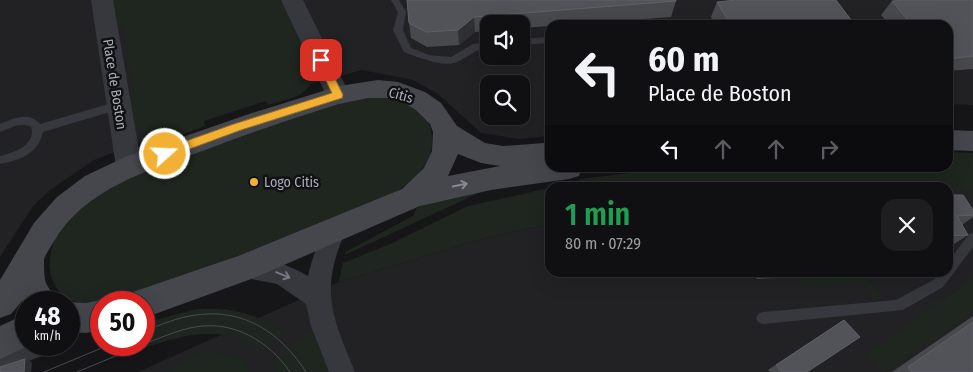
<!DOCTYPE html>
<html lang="fr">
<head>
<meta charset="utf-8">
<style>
	:root { --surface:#101012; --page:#1e1e20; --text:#f1f3f6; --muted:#9c9d9f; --line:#303032 }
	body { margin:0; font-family:"Fira Sans Condensed",sans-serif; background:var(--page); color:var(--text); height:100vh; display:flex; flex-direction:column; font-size:19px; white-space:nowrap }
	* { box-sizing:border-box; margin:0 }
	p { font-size:16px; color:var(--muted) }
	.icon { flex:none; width:28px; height:28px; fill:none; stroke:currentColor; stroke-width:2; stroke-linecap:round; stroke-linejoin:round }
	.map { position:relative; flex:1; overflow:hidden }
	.drawer { position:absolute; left:545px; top:182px; width:408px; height:95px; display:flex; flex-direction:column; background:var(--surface); border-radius:15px; box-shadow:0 5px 20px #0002,0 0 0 1px var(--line) }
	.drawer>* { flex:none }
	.hud { position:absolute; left:545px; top:20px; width:408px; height:152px; border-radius:15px; box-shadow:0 5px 20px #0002,0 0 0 1px var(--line); background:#101012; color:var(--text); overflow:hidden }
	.fabs { position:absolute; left:480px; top:15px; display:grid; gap:10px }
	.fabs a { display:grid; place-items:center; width:50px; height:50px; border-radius:10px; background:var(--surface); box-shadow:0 5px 20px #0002,0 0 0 1px var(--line); font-size:25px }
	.speed { position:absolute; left:15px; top:291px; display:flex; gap:10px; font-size:25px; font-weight:700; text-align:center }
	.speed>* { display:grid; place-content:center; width:65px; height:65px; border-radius:50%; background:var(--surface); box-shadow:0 5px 20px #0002,0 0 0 1px var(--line); line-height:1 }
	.speed small { font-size:12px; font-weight:400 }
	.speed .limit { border:8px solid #d22; background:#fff; color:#111 }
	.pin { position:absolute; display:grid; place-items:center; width:42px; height:42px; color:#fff; margin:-21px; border-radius:10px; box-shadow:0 2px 8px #0006 }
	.me { position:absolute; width:55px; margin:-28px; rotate:70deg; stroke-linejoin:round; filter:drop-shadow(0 0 4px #0008) }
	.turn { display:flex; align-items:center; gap:18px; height:105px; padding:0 20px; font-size:22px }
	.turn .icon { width:65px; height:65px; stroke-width:2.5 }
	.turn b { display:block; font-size:35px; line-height:42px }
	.lanes { display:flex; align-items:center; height:48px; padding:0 20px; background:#0003; justify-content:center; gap:25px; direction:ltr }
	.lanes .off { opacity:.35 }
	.round { display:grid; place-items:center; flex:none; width:52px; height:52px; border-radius:15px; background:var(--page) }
	.headline { display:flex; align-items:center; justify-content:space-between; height:85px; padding:0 20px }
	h1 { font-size:30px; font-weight:600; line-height:38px; color:#1e9e55 }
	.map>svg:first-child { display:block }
	.built { fill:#222225; fill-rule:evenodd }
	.green { fill:#1e261f }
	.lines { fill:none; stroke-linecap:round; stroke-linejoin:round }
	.service { fill:#37383d; fill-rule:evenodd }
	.minor { fill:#37383d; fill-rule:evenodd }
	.tertiary { fill:#37383d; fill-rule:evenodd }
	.secondary { fill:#45474d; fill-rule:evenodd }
	.tram { stroke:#4a4c52; stroke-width:1 }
	.wall { fill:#47494d }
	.shaded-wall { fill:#2f3033 }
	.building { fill:#525359; stroke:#5f6168 }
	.oneway { stroke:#858993 }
	.oneway2 { stroke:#757881 }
	.route { fill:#f2b134; stroke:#9d7322 }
	.poi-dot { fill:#f2b134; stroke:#111113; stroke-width:2 }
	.labels { text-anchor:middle; stroke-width:5; stroke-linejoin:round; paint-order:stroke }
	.street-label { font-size:14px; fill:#a8adb8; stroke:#111113 }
	.poi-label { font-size:14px; fill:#a8adb8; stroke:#111113; text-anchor:start }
</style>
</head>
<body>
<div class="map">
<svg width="973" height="372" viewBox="0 0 973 372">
	<rect width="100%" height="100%" fill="#161618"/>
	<g class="built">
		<path d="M0,0h973v105l-25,-1v-79h-398v111l-31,3 -38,-6 -43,-39 -25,-14 -51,-10 -133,37 -135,53 -44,30 -17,16 -33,51zM489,24h32v32h-32zM489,84h32v32h-32z"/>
		<polygon points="948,190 973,190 973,372 138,372 339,282 485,238 550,224 550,272 948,272"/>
	</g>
	<g class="green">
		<path d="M110,0h176l30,69c-5,28 -24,29 -48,36l-2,-4 -62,20 1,5c-20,8 -53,20 -70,-2 -5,-7 -6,-18 -8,-27l7,-2 -11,-68 -8,2z"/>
		<path d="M376,96c30,5 57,11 56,47 0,17 -13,32 -26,42 -21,16 -51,24 -76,34 -57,23 -114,46 -173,67 -20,7 -45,19 -66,18 -14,-1 -24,-3 -33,-14 -26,-36 14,-87 47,-101 28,-12 56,-26 85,-36 26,-10 53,-18 79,-27 36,-12 70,-24 107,-30z"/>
		<polygon points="948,152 973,153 973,190 948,190 948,188 578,188 575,183 581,179 670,168 948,168"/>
		<polygon points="550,188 550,224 485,238 339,282 343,263 390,244 468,206"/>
		<polygon points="485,190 345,255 345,252 413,216 416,209 424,204"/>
		<polygon points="857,272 858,274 863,274 883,299 873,300 865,283 804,286 799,273"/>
		<polygon points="973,279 973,312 886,372 883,372 866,354"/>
		<path d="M197,309c35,-2 59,4 87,24l-21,19c-39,-28 -73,-19 -116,-5l-3,-23 33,-10z"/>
		<polygon points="318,323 334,372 278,372 273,363"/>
		<polygon points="204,349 242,359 249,372 167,372"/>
	</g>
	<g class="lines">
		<g class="service">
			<path d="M391,0h8l7,12 -3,18 8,18 18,7 22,2 22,-13 16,-2v6c-15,1 -19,8 -32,14 -13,6 -40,-5 -53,-10l-11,-22 5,-18z"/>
			<polygon points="550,37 550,43 521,45 521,39"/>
			<path d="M119,101l5,4 -1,3 -80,24c-5,22 -23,28 -43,32v-8c13,-3 37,-11 31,-29 -11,-6 -21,2 -31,5v-8c13,-6 30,-13 40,0z"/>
			<polygon points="973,233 973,247 943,287 903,310 763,324 758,322 756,318 758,314 763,312 896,300 935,279 939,272 948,272 948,262 969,234"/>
		</g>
		<g class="minor">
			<path d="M335,220l8,3 3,7c-27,61 -14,85 9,142h-26l-18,-46 -5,-22 -29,-20 -42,-8 -4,-8 4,-8c23,-8 53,5 73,16 4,-18 11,-36 19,-53z"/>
			<polygon points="26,337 26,345 51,345 47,354 0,372 0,347"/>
		</g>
		<g class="tertiary">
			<polygon points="91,0 113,0 142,167 138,175 129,178 120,175 116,167"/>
			<polygon points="281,0 303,0 350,95 347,101 338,104 329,101"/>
		</g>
		<g class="secondary">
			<path d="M378,80l20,2 27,10 16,11 16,23 28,17 18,3 41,-3 6,2v23h32l-3,8 -10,3 -78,11 -71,16 -166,72 -110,40v-16h-16l5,-10 105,-36 164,-67 22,-21 8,-17 1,-19 -3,-8 -14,-14 -17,-10 -11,-2h-20l-29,6c-45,14 -90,29 -134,46 -55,20 -121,38 -152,93 -3,5 -8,12 -9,17 0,5 0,18 2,23 3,7 9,12 12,19h-32v4l-4,-5 -11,13 -11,4v-38l34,-57 23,-26 28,-21 40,-19 124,-43 90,-28zM458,154l23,9 19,3 -52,10z"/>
			<polygon points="948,130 973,131 973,151 948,150"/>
			<polygon points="101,300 108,302 101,302 101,330 86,333 69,332 69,302 67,302 69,302 86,303"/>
			<polygon points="26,314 26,345 30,345 0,359 0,326"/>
		</g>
		<g class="tram">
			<path d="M144,331c17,-6 34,-14 52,-16 48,-7 85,18 110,57"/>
			<path d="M144,344c16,-6 34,-14 51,-17 38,-7 74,14 95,45"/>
			<polyline points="44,372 109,345"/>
			<polyline points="77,372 142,345"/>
		</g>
	</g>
	<g class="wall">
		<polygon points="407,0 676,1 671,17 563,25 550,25 550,26 521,28 521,24 489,24 489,31 475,32 459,45 427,47 411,38 409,23"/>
		<polygon points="973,0 973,69 948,71 948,25 890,25 881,15 892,1"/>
		<polygon points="717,2 855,25 715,25 711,17"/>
		<polygon points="948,195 973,210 973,217 962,225 968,235 948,248"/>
		<polygon points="755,272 803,272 798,277 757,279"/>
		<polygon points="973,316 973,372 892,372"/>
		<polygon points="844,320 807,372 770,372 768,370"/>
	</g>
	<g class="shaded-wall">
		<polygon points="474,17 475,32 459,45 458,30"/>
		<polygon points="25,359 32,362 31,372 24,372"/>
	</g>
	<g class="building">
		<polygon points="407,0 676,0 676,1 474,17 458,30 426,32 409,23"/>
		<polygon points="736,0 836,0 855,25 731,25 717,2"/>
		<polygon points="906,0 973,0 973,56 948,59 948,25 912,25 892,1"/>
		<polygon points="948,195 963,195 973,210 973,215 957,216 968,235 948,236"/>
		<polygon points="844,320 860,337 807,372 782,372 776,365"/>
		<polygon points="973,322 973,372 912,372 908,367"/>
		<polygon points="25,359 24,372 0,372 0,367"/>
	</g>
	<defs><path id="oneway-shaft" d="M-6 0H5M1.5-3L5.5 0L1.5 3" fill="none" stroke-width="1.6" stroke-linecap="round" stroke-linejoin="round" transform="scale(1.25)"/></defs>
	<use class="oneway" href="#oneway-shaft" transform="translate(460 185) rotate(-11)"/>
	<use class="oneway2" href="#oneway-shaft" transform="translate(283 275) rotate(22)"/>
	<polygon class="route" points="321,56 326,60 343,95 342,98 241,130 165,158 161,157 160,154 161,150 234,124 332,93 316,60"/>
	<circle class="poi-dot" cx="254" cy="182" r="5"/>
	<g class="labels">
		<g class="street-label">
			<text transform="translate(115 84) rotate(81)" y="5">Place de Boston</text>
			<text transform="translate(401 95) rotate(16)" y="5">Citis</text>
		</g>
		<g class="poi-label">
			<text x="264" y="187">Logo Citis</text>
		</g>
	</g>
</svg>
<div class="fabs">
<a><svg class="icon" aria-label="sound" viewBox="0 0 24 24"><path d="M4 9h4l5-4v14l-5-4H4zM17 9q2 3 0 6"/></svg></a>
<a><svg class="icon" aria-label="search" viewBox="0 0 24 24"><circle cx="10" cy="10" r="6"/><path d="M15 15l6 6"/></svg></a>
</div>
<div class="speed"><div>48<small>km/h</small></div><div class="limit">50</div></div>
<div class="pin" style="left:321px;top:60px;background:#d93025"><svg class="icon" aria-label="arrive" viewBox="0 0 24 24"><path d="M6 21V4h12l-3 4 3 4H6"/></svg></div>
<svg class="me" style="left:165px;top:154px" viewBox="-20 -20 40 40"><circle r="17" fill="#f2b134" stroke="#fff" stroke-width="3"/><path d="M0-11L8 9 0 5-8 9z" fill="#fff"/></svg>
<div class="hud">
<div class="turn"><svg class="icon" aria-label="left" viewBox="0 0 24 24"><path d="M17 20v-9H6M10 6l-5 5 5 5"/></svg><div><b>60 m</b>Place de Boston</div></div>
<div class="lanes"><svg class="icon" aria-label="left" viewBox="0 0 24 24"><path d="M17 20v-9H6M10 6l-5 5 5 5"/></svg><svg class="icon off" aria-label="ahead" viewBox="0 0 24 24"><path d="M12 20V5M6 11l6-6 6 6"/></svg><svg class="icon off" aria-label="ahead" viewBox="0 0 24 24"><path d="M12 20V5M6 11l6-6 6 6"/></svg><svg class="icon off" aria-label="right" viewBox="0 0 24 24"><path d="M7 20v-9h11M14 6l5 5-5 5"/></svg></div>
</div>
<section class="drawer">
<div class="headline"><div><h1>1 min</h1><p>80 m · 07:29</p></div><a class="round"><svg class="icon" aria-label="close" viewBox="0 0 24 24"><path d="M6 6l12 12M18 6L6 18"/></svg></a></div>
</section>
</div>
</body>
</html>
